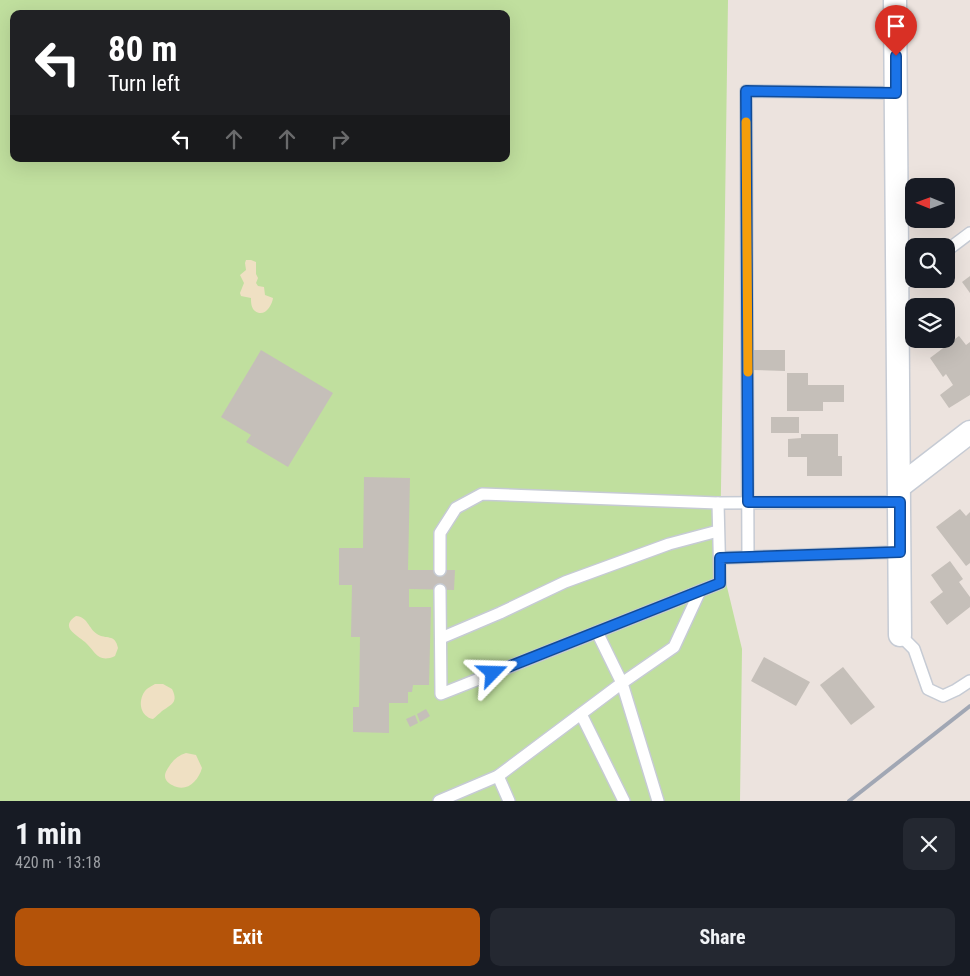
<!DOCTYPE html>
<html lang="en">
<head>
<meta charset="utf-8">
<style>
	:root { --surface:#171b24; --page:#242831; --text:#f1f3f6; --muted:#9ea1a6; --accent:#b45309 }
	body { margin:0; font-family:"Roboto Condensed",sans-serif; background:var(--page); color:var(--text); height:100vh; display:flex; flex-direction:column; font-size:19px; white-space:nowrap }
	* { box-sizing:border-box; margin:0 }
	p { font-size:16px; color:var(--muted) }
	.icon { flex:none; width:28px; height:28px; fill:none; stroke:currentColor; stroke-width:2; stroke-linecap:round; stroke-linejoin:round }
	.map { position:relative; height:801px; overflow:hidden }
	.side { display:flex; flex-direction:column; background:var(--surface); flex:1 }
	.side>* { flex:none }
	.hud { position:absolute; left:10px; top:10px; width:500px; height:152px; border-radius:10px; box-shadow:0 5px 20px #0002; background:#202124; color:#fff; overflow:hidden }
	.needle { width:32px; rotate:271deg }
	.controls { position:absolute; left:905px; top:178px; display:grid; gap:10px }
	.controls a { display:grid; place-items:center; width:50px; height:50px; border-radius:10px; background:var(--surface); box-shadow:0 5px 20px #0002; font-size:25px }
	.pin { position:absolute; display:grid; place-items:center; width:42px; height:42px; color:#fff; margin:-51px -21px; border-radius:50% 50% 50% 0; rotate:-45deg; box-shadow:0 0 5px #0007 }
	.pin .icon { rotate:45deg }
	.me { position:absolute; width:55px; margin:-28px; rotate:68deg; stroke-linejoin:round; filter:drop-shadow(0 0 4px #0008) }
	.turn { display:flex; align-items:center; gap:18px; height:105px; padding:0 15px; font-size:22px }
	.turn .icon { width:65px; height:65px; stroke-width:2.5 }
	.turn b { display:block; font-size:35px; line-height:42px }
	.lanes { display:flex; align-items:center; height:48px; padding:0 15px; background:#0003; justify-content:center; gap:25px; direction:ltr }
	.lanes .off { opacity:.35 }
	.round { display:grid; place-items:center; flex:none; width:52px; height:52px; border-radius:10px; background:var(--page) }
	.summary { display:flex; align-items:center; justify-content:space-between; height:85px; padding:0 15px }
	h1 { font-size:30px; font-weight:700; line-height:38px }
	.button { display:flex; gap:10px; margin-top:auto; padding:10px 15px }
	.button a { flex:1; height:58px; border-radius:10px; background:var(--accent); color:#fff; font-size:20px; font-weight:700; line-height:58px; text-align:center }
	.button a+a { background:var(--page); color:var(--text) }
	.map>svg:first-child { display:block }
	.green { fill:#c0df9e; fill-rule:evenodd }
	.sand { fill:#efe0c3 }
	.building { fill:#c5bfb9 }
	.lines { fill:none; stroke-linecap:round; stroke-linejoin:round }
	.service-casing { stroke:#c6cbd4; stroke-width:14 }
	.minor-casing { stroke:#c6cbd4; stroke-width:25 }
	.service { stroke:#fff; stroke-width:11 }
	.minor { stroke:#fff; stroke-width:22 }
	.rail { stroke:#a1a7b4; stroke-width:4 }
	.route-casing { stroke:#114b97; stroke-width:12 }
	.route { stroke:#1a73e8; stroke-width:9 }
	.slow { stroke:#f59e0b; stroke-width:9 }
</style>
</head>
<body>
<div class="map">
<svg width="970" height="801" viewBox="0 0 970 801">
	<rect width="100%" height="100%" fill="#ece3de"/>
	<path class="green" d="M0,0h728l-8,558 22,91 -2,152h-740zM14,14h492v145h-492z"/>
	<g class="sand">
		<path d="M246,260h5l5,2v12l2,4 -2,5 2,3 6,1 1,8 8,3c-1,8 -9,20 -18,13 -4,-3 -4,-9 -4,-13l-10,-2 -1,-3 4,-10 -4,-8 6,-5 -1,-7z"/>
		<path d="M76,616c12,1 12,12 21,18 9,6 18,-1 21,14l-3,8c-17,8 -20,-5 -30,-14 -8,-7 -26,-15 -9,-26z"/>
		<path d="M155,684h8l9,5c8,16 -4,16 -12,24 -3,2 -4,4 -7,6 -12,-2 -16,-17 -8,-28 2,-3 7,-5 10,-7z"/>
		<path d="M186,753l10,2 6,13c-4,14 -16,25 -30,17 -4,-2 -7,-5 -7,-9 0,-4 3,-8 5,-11 4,-6 9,-10 16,-12z"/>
	</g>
	<g class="building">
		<polygon points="970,276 970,293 962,282"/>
		<polygon points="959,336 966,345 970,342 970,395 949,408 940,395 953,385 946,374 943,377 930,358"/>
		<polygon points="261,350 333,393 288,467 246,442 251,435 221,417"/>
		<polygon points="752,350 785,350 785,371 752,370"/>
		<polygon points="787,373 808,373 808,385 844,385 844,402 823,402 823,411 787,411"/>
		<rect x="771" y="417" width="28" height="16"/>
		<polygon points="801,434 838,434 838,456 842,456 842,476 807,476 807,457 788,457 788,439 801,438"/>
		<polygon points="364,477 410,478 408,570 455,570 454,590 409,589 409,607 431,607 429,685 413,685 412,692 408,692 408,703 389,703 389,733 353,732 353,707 359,707 360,637 351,637 352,585 339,585 339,548 363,548"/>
		<polygon points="960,509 966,516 970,512 970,563 966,566 936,527"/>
		<polygon points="950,561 963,579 959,582 970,597 970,607 947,625 930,602 943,592 931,575"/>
		<polygon points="764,657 810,682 796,706 751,681"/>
		<polygon points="843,667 875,707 851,725 820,685"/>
		<polygon points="426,709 430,716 420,722 417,714"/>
		<polygon points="415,715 418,723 410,727 406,719"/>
	</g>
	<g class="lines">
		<g class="service-casing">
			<g id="service">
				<polyline points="946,251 970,233"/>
				<polyline points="898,288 914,276"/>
				<polyline points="748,557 746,91 896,93"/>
				<polyline points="720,558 900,552"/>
				<polyline points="440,570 440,533 456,508 482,494 718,503 900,502"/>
				<polyline points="440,590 441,694 720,583 718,503"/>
				<polyline points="900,635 914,649 928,689 943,696 956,690 970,681"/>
				<polyline points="441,638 500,613 565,582 669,544 718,531"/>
				<polyline points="581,714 624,801"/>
				<polyline points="498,776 509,801"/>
				<polyline points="439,801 498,776 622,683 597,632"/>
				<polyline points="658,801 622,683 674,647 700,591"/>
			</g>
		</g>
		<g class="minor-casing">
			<g id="minor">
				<polyline points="895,0 900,635"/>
				<polyline points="900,486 970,432"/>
			</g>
		</g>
		<use href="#service" class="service"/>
		<use href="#minor" class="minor"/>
		<polyline class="rail" points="849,801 970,706"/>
	</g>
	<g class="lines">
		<g class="route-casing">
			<polyline id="route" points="493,673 720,583 720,558 900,552 900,502 748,502 746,91 896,93 896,56"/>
		</g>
		<use href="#route" class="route"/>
		<polyline class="slow" points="746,122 748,372"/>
	</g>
</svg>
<div class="controls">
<a><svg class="needle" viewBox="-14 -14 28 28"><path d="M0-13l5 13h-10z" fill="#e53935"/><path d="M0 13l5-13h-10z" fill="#9ea1a6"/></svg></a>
<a><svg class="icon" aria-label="search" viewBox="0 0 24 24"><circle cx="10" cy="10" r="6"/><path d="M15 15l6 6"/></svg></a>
<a><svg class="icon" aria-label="layers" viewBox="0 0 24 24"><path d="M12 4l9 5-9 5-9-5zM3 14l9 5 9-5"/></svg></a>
</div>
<div class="pin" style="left:896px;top:56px;background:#d93025"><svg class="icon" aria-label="arrive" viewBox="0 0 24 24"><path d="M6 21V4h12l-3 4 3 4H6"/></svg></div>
<svg class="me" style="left:493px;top:673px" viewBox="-20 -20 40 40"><path d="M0-17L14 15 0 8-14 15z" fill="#1a73e8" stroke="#fff" stroke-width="4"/></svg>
<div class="hud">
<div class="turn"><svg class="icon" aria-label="left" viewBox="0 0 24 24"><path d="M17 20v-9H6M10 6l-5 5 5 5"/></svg><div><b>80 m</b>Turn left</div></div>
<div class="lanes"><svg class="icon" aria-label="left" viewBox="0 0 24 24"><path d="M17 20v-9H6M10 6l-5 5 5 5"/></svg><svg class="icon off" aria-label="ahead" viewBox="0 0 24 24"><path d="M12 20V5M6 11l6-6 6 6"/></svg><svg class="icon off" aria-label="ahead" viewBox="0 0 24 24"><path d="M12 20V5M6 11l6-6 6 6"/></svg><svg class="icon off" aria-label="right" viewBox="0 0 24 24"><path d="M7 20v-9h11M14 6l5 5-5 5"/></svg></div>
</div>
</div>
<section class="side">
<div class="summary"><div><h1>1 min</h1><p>420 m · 13:18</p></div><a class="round"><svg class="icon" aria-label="close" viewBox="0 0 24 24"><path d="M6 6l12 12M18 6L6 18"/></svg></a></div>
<div class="button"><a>Exit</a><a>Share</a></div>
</section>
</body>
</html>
